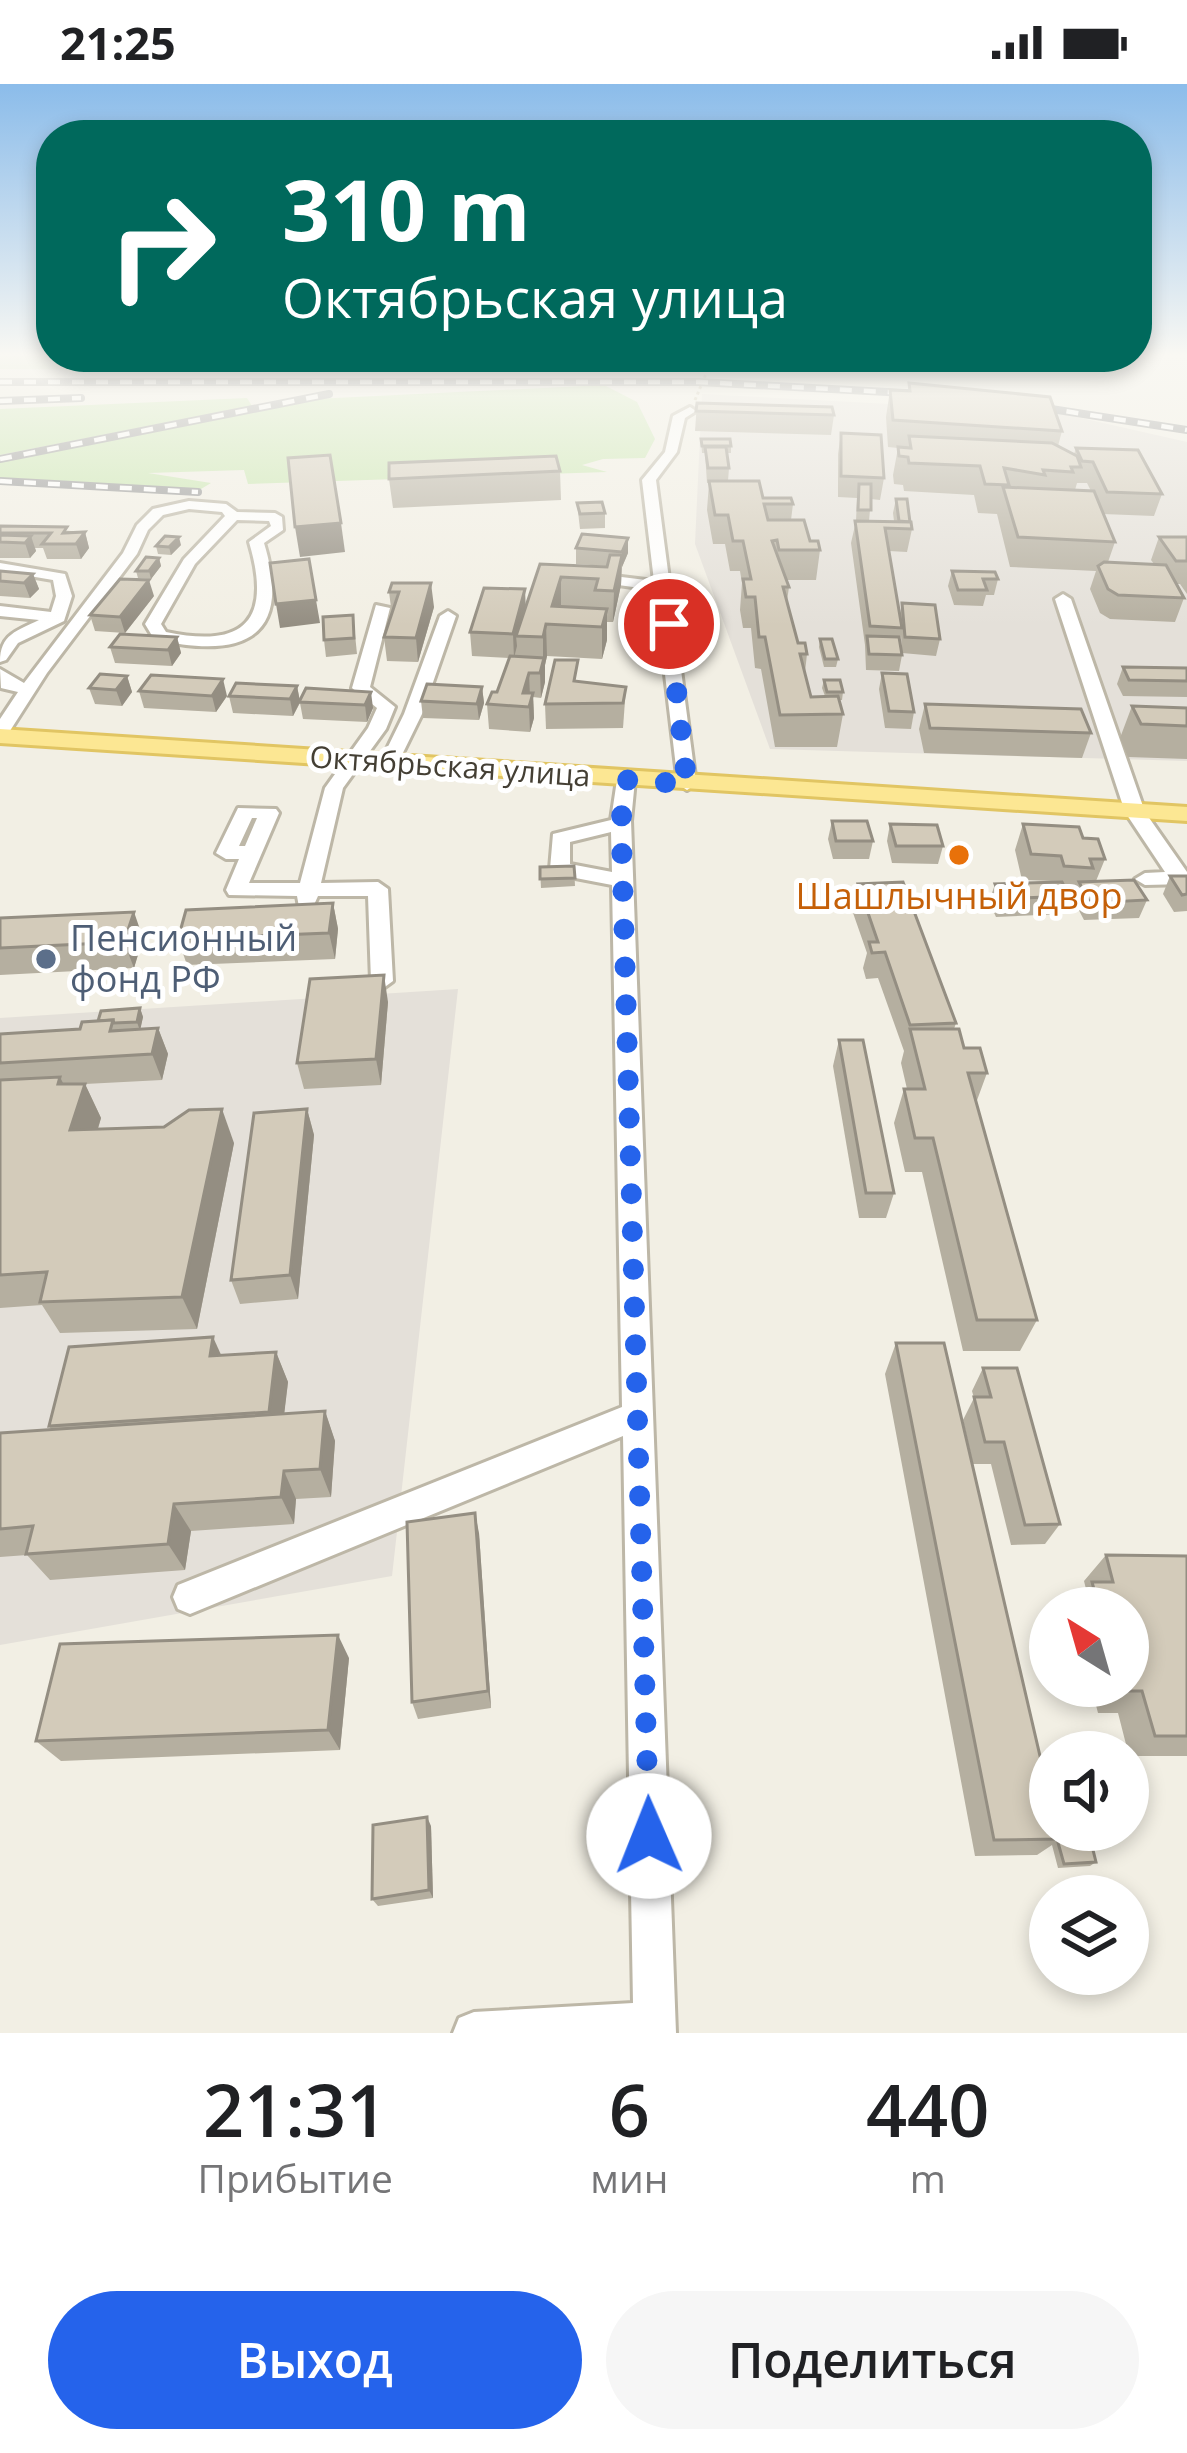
<!DOCTYPE html>
<html lang="ru">
<head>
<meta charset="utf-8">
<style>
	:root { --surface:#fff; --page:#f6f6f6; --text:#202124; --muted:#757577; --accent:#2563eb }
	body { margin:0; font-family:"Open Sans",sans-serif; background:var(--page); color:var(--text); height:100vh; display:flex; flex-direction:column; font-size:45px; white-space:nowrap }
	* { box-sizing:border-box; margin:0 }
	p { font-size:39px; color:var(--muted) }
	.icon { flex:none; width:66px; height:66px; fill:none; stroke:currentColor; stroke-width:2; stroke-linecap:round; stroke-linejoin:round }
	.map { position:relative; height:1949px; overflow:hidden }
	.details { display:flex; flex-direction:column; background:var(--surface); flex:1 }
	.details>* { flex:none }
	.hud { position:absolute; left:36px; top:36px; width:1116px; height:252px; border-radius:48px; box-shadow:0 6px 18px #0003; background:#00695c; color:#fff; overflow:hidden }
	.needle { width:78px; rotate:323deg }
	.controls { position:absolute; left:1029px; top:1503px; display:grid; gap:24px }
	.controls a { display:grid; place-items:center; width:120px; height:120px; border-radius:50%; background:var(--surface); box-shadow:0 6px 18px #0003; font-size:60px }
	.pin { position:absolute; display:grid; place-items:center; width:102px; height:102px; color:#fff; margin:-51px; border:6px solid #fff; border-radius:50%; box-shadow:0 3px 12px #0007 }
	.me { position:absolute; width:132px; margin:-66px; rotate:359deg; stroke-linejoin:round; filter:drop-shadow(0 0 9px #0008) }
	.turn { display:flex; align-items:center; gap:42px; height:252px; padding:0 48px; font-size:54px }
	.turn .icon { width:156px; height:156px; stroke-width:2.5 }
	.turn b { display:block; font-size:84px; line-height:102px }
	.eta { display:flex; justify-content:space-evenly; align-items:center; height:204px; text-align:center }
	.eta b { font-size:72px; font-weight:600; line-height:84px }
	.cta { display:flex; gap:24px; margin-top:auto; padding:24px 48px }
	.cta a { flex:1; height:138px; border-radius:72px; background:var(--accent); color:#fff; font-size:48px; font-weight:600; line-height:138px; text-align:center }
	.cta a+a { background:var(--page); color:var(--text) }
	.status { display:flex; justify-content:space-between; align-items:center; height:84px; padding:0 60px; background:var(--surface); direction:ltr }
	.status svg { height:33px; fill:currentColor }
	.map>svg:first-child { display:block }
	.industrial { fill:#e4e0d9 }
	.green { fill:#c8e6ad }
	.lines { fill:none; stroke-linecap:round; stroke-linejoin:round }
	.minor-casing { stroke:#bdb7a7; stroke-width:6 }
	.major-casing { stroke:#e1c563; stroke-width:6 }
	.path { stroke:#beb498; stroke-width:3; stroke-dasharray:3 3; stroke-linecap:butt }
	.minor { fill:#fff; fill-rule:evenodd }
	.major { fill:#fce793; fill-rule:evenodd }
	.rail-casing { stroke:#949494; stroke-width:8 }
	.rail { stroke:#fff; stroke-width:4.5; stroke-dasharray:12; stroke-linecap:butt }
	.wall { fill:#b5afa0; fill-rule:evenodd }
	.shaded-wall { fill:#948e82 }
	.building { fill:#d3cbba; stroke:#948e82; stroke-width:3 }
	.route { stroke:#2563eb; stroke-width:21; stroke-dasharray:0 37.8 }
	.food-dot { fill:#e8710a; stroke:#fff; stroke-width:4.5 }
	.service-dot { fill:#5c6f8a; stroke:#fff; stroke-width:4.5 }
	.labels { text-anchor:middle; stroke-width:10; stroke-linejoin:round; paint-order:stroke }
	.far-street-label { font-size:30px; fill:#443f34; stroke:#fff }
	.food-label { font-size:36px; fill:#c56008; stroke:#fff }
	.service-label { font-size:36px; fill:#4e5e75; stroke:#fff; text-anchor:start }
</style>
</head>
<body>
<div class="status"><b>21:25</b><svg viewBox="0 0 49 12"><path d="M0 12V9h3v3zM5 12V6h3v6zM10 12V3h3v9zM15 12V0h3v12zM26 1h20v11H26zM47 4h2v5h-2z"/></svg></div>
<div class="map">
<svg width="1187" height="1949" viewBox="0 0 1187 1949">
	<rect width="100%" height="100%" fill="#f2efe4"/>
	<g class="industrial">
		<polygon points="702,310 1059,329 1187,358 1187,677 770,665 695,460"/>
		<polygon points="458,905 392,1492 0,1561 0,934"/>
	</g>
	<g class="green">
		<polygon points="0,269 51,269 51,273 615,273 611,282 564,288 0,285"/>
		<polygon points="604,301 637,318 655,355 645,374 603,375 582,381 607,388 248,400 244,386 148,389 211,399 201,405 0,394 0,378 314,315"/>
		<polygon points="247,314 252,322 0,371 0,325"/>
	</g>
	<g class="lines">
		<g class="minor-casing">
			<g id="minor">
				<polygon points="712,273 723,273 713,283 708,280"/>
				<polygon points="690,323 696,327 685,334 677,368 656,396 696,700 687,706 678,700 655,506 589,497 582,493 589,489 654,497 642,396 665,368 673,332"/>
				<path d="M189,417l37,3 11,8 38,1 7,4 1,13 -19,13c30,98 -25,116 -110,96l-9,-15 39,-65 41,-43 -3,-4 -33,-3 -26,6 -15,15 -11,24 -90,119 -41,64 -6,1v-19l18,-27 -17,-4 -1,-19 24,14 99,-130 14,-28 16,-16zM237,436l32,1 2,5 -22,16c23,77 -3,107 -83,90l-5,-8 34,-60z"/>
				<path d="M0,479l65,11 7,22 -8,25 -46,22 -12,17 -6,2c0,-28 17,-31 39,-42l-39,-4v-10l51,6 5,-16 -3,-16 -53,-9z"/>
				<polygon points="1063,510 1071,515 1145,728 1187,788 1187,800 1145,801 1135,795 1145,789 1165,788 1125,728 1055,515"/>
				<path d="M376,521l14,3 -20,79 25,20 -9,22 -43,59 -22,95 57,-1 10,7 5,92 -11,8 -11,-8 -3,-85h-50l-5,11h-14l-2,-11 -68,-1 -3,-5 13,-31h-13l-10,-6 22,-45 38,1 3,4 -30,70h51l25,-95 43,-60 9,-20 -25,-20zM252,734h5l-12,28h-6z"/>
				<polygon points="448,527 456,532 422,630 396,683 382,683 380,679 404,630 440,532"/>
				<path d="M626,690l9,6 -4,41 45,1212h-223l6,-15 15,-6 159,-9 -10,-567 -433,178 -12,-5 -5,-12 5,-12 444,-178 -10,-522 -52,-10 -10,-6 3,-35 58,-14 6,-40zM611,748l1,40 -42,-8v-22z"/>
			</g>
		</g>
		<g class="major-casing">
			<polygon id="major" points="0,645 1187,723 1187,737 0,659"/>
		</g>
		<polyline class="path" points="695,316 706,290"/>
		<use href="#minor" class="minor"/>
		<use href="#major" class="major"/>
		<g class="rail-casing">
			<g id="rail">
				<polyline points="0,298 699,298 924,310"/>
				<polyline points="0,317 81,314"/>
				<polyline points="1019,320 1187,346"/>
				<polyline points="0,375 329,310"/>
				<polyline points="0,397 198,408"/>
			</g>
		</g>
		<use href="#rail" class="rail"/>
	</g>
	<g class="wall">
		<polygon points="691,273 703,273 703,281 690,281"/>
		<path d="M909,299l153,48 -4,15 16,8 2,-6 86,46 -8,22 -51,-2 12,28 -7,20 46,2 -3,-4 8,-23h28v57l-7,-10h-4l8,14 -9,24 -65,-3 -10,-6 -10,-24 6,-18 -86,-4 -13,-53 -19,-1 -4,-18 -70,-4 -1,-6 -9,-1 -1,-9 5,-27 -10,-1 -2,-30 4,-27 18,1zM1077,399h10l4,8 -16,-1z"/>
		<polygon points="697,319 834,331 831,351 695,347"/>
		<polygon points="841,349 884,394 880,416 871,415 869,437 894,437 893,429 896,415 912,445 907,468 889,467 900,531 902,519 940,555 936,572 902,569 901,551 900,555 902,571 899,587 866,586 865,561 851,459 856,437 857,414 838,413 838,370"/>
		<polygon points="701,355 731,362 731,369 727,369 729,384 728,397 763,414 793,420 791,436 810,457 820,466 816,496 786,496 789,503 787,517 798,559 807,570 805,588 811,613 825,612 822,604 824,596 843,608 842,616 839,616 843,630 837,663 775,663 761,585 755,584 751,544 743,544 740,526 742,499 740,487 730,487 725,460 713,460 707,426 709,399 707,399 705,369 702,369"/>
		<polygon points="560,387 561,416 393,424 389,395"/>
		<polygon points="577,419 605,429 605,444 580,445"/>
		<polygon points="0,442 85,448 89,464 81,475 47,475 43,464 35,464 36,467 30,474 0,474"/>
		<polygon points="181,461 171,471 158,470 156,462"/>
		<polygon points="576,464 628,469 622,483 621,501 613,538 607,538 607,556 602,575 547,572 545,581 545,598 541,614 533,613 534,634 530,648 489,645 487,620 497,608 509,574 472,572 470,548 526,523 540,480 607,482 576,480"/>
		<polygon points="159,474 161,482 151,495 138,494 136,487"/>
		<polygon points="0,487 33,490 39,505 30,514 0,512"/>
		<polygon points="952,487 998,495 994,511 986,511 983,522 954,521 948,502"/>
		<polygon points="392,499 434,523 418,578 387,577 384,553 392,531 389,508"/>
		<polygon points="154,512 125,549 95,547 90,531"/>
		<polygon points="353,531 357,570 326,573 324,556"/>
		<polygon points="177,553 181,569 172,582 115,579 110,563"/>
		<polygon points="820,555 838,575 836,583 824,583 819,563"/>
		<polygon points="1123,583 1187,584 1187,613 1123,612 1117,600"/>
		<polygon points="882,589 914,628 911,645 885,644 879,605"/>
		<polygon points="127,592 132,608 122,622 95,620 89,604"/>
		<polygon points="297,602 300,617 306,604 373,624 367,638 303,635 300,619 293,632 233,629 229,612"/>
		<polygon points="482,603 484,619 479,636 423,634 421,617"/>
		<polygon points="626,603 623,644 546,645 545,620"/>
		<polygon points="139,607 227,612 216,628 144,624"/>
		<polygon points="925,620 1091,649 1082,674 924,669 919,645"/>
		<polygon points="1132,622 1187,624 1187,675 1128,673 1120,654"/>
		<polygon points="832,737 873,757 869,775 833,775 828,755"/>
		<polygon points="890,740 943,762 938,780 892,779 887,757"/>
		<polygon points="1023,740 1083,754 1105,775 1096,797 1147,816 1139,834 1084,836 1073,815 1075,809 1067,809 1069,812 1063,830 996,833 989,818 995,800 1052,797 1022,796 1015,766"/>
		<polygon points="574,782 575,802 541,804 540,783"/>
		<polygon points="1170,792 1187,792 1187,827 1174,828 1163,810"/>
		<polygon points="858,800 956,939 954,945 964,964 987,989 976,1019 1037,1236 1020,1267 963,1267 922,1088 905,1088 894,1039 904,1005 907,1005 901,979 904,967 878,894 866,895 863,884 867,869 852,826"/>
		<polygon points="333,819 338,845 335,875 187,881 178,855"/>
		<polygon points="0,834 143,854 134,884 0,891"/>
		<polygon points="388,918 381,1001 304,1005 297,979"/>
		<polygon points="140,924 143,933 140,945 158,944 168,970 162,996 85,1000 101,1034 98,1045 164,1043 234,1059 197,1245 60,1249 42,1221 0,1224 0,950 80,945 98,937"/>
		<polygon points="839,956 894,1109 886,1134 859,1134 833,982"/>
		<polygon points="307,1025 314,1051 298,1215 240,1220 231,1196"/>
		<polygon points="896,1259 1050,1746 1096,1778 1090,1782 1058,1784 1052,1761 1037,1771 975,1772 885,1290"/>
		<polygon points="276,1268 288,1298 284,1330 325,1327 335,1357 331,1413 296,1415 294,1440 191,1447 185,1486 50,1496 27,1471 0,1473 0,1349 51,1345 49,1342 221,1271"/>
		<polygon points="983,1284 1060,1440 1045,1460 1011,1461 991,1380 973,1380 963,1336 974,1314 972,1307"/>
		<polygon points="479,1449 491,1624 418,1635 412,1618"/>
		<polygon points="1106,1471 1187,1472 1187,1672 1129,1672 1118,1629 1098,1629 1091,1602 1128,1602 1128,1524 1071,1523 1086,1505 1084,1497"/>
		<polygon points="349,1574 340,1666 61,1677 36,1657"/>
		<polygon points="431,1742 433,1814 378,1822 372,1815"/>
	</g>
	<g class="shaded-wall">
		<polygon points="341,439 345,468 300,473 295,443"/>
		<polygon points="85,448 89,464 81,475 76,460"/>
		<polygon points="31,452 36,467 30,474 25,459"/>
		<polygon points="179,453 181,461 171,471 169,463"/>
		<polygon points="628,454 628,469 622,483 622,468"/>
		<polygon points="622,471 621,501 613,538 614,507"/>
		<polygon points="159,474 161,482 151,495 149,487"/>
		<polygon points="33,490 39,505 30,514 24,499"/>
		<polygon points="561,493 561,524 552,522"/>
		<polygon points="149,496 154,512 125,549 120,533"/>
		<polygon points="431,499 434,523 418,578 416,554"/>
		<polygon points="525,505 526,529 516,552 517,562 514,574 513,550"/>
		<polygon points="316,516 320,539 280,544 276,520"/>
		<polygon points="607,525 607,556 602,575 602,543"/>
		<polygon points="546,540 547,572 545,581 545,598 541,614 540,589 543,577 543,553"/>
		<polygon points="177,553 181,569 172,582 168,566"/>
		<polygon points="529,589 530,613 523,609"/>
		<polygon points="127,592 132,608 122,622 116,606"/>
		<polygon points="223,595 227,612 216,628 212,612"/>
		<polygon points="297,602 300,618 293,632 290,615"/>
		<polygon points="482,603 484,619 479,636 477,620"/>
		<polygon points="371,608 373,624 367,638 365,621"/>
		<polygon points="533,609 534,634 530,648 529,623"/>
		<polygon points="333,819 338,845 335,875 329,849"/>
		<polygon points="134,828 143,854 134,884 124,858"/>
		<polygon points="384,891 388,918 381,1001 376,975"/>
		<polygon points="140,924 143,933 140,947 137,938"/>
		<polygon points="158,944 168,970 162,996 152,970"/>
		<polygon points="60,993 77,1027 85,1000 101,1034 87,1079 70,1046 58,1000"/>
		<polygon points="222,1025 234,1059 197,1245 182,1213"/>
		<polygon points="307,1025 314,1051 298,1215 290,1191"/>
		<polygon points="213,1253 227,1284 210,1272"/>
		<polygon points="276,1268 288,1298 281,1357 269,1328"/>
		<polygon points="325,1327 335,1357 331,1413 320,1385"/>
		<polygon points="284,1387 296,1415 294,1440 281,1413"/>
		<polygon points="174,1420 191,1447 185,1486 168,1460"/>
		<polygon points="475,1429 479,1449 491,1624 488,1607"/>
		<polygon points="338,1551 349,1574 340,1666 328,1646"/>
		<polygon points="427,1733 431,1742 433,1814 429,1806"/>
	</g>
	<g class="building">
		<polygon points="909,299 1050,313 1062,347 893,336 890,306 910,307"/>
		<polygon points="697,319 832,323 834,331 696,327"/>
		<polygon points="841,349 881,351 884,394 841,392"/>
		<polygon points="909,352 1052,359 1077,372 1081,383 1071,383 1073,388 1043,386 1045,391 1004,384 1009,401 985,400 980,382 909,379 908,373 899,372 898,363 911,364"/>
		<polygon points="701,355 730,355 731,362 702,362"/>
		<polygon points="705,363 726,363 729,384 708,384"/>
		<polygon points="1076,364 1138,366 1162,410 1107,408 1093,378 1082,377"/>
		<polygon points="330,371 341,439 295,443 288,374"/>
		<polygon points="556,372 560,387 389,395 389,379"/>
		<polygon points="709,397 759,397 763,414 791,414 793,420 764,420 768,436 804,436 810,457 818,457 820,466 779,466 777,456 772,457 789,503 783,503 798,559 805,559 807,570 800,570 811,613 838,612 843,630 780,631 765,553 759,553 755,513 746,513 743,495 751,495 743,457 733,457 728,431 715,431"/>
		<polygon points="859,400 871,400 871,426 858,426"/>
		<polygon points="1003,403 1094,407 1115,458 1018,453"/>
		<polygon points="896,415 907,415 910,438 899,437"/>
		<polygon points="602,418 605,429 580,430 577,419"/>
		<polygon points="855,437 911,438 912,445 885,444 902,544 870,542"/>
		<polygon points="0,442 67,443 63,449 85,448 76,460 42,460 51,449 0,449"/>
		<polygon points="582,450 628,454 622,468 576,464"/>
		<polygon points="0,451 31,452 25,459 0,458"/>
		<polygon points="165,452 179,453 169,463 156,462"/>
		<polygon points="1159,453 1187,453 1187,477 1176,477"/>
		<polygon points="610,471 622,471 614,507 595,506 598,495 561,493 552,522 607,525 602,543 546,540 543,553 516,552 540,480 607,483"/>
		<polygon points="146,473 159,474 149,487 136,487"/>
		<polygon points="309,475 316,516 276,520 270,479"/>
		<polygon points="1104,478 1166,481 1184,514 1118,511 1108,505 1098,482"/>
		<polygon points="0,487 33,490 24,499 0,497"/>
		<polygon points="952,487 995,488 998,495 983,495 987,506 958,506"/>
		<polygon points="120,495 149,496 120,533 90,531"/>
		<polygon points="392,499 431,499 416,554 384,553 399,508 389,508"/>
		<polygon points="484,504 525,505 513,550 470,548"/>
		<polygon points="902,519 935,521 940,555 905,553"/>
		<polygon points="353,531 354,554 324,556 323,533"/>
		<polygon points="120,550 177,553 168,566 110,563"/>
		<polygon points="867,552 899,553 902,571 869,570"/>
		<polygon points="820,555 832,555 838,575 825,575"/>
		<polygon points="510,572 544,574 540,589 529,589 523,609 533,609 529,623 487,620 492,608 497,608"/>
		<polygon points="555,576 578,576 574,597 626,603 623,619 545,620"/>
		<polygon points="1123,583 1187,584 1187,597 1129,596"/>
		<polygon points="882,589 907,590 914,628 889,627"/>
		<polygon points="100,590 127,592 116,606 89,604"/>
		<polygon points="151,591 223,595 212,612 139,607"/>
		<polygon points="824,596 840,596 843,608 827,608"/>
		<polygon points="236,599 297,602 290,615 229,612"/>
		<polygon points="427,600 482,603 477,620 421,617"/>
		<polygon points="306,604 371,608 365,621 299,618"/>
		<polygon points="925,620 1081,625 1091,649 930,644"/>
		<polygon points="1132,622 1187,624 1187,642 1141,640"/>
		<polygon points="832,737 867,737 873,757 836,757"/>
		<polygon points="890,740 937,741 943,762 896,762"/>
		<polygon points="1023,740 1079,743 1083,754 1098,755 1105,775 1090,775 1093,784 1064,782 1061,772 1031,770"/>
		<polygon points="574,782 575,794 540,795 540,783"/>
		<polygon points="1170,792 1187,792 1187,810 1182,811"/>
		<polygon points="1134,796 1147,816 1090,819 1079,798"/>
		<polygon points="903,798 956,939 910,941 885,868 872,869 869,858 878,858 858,800"/>
		<polygon points="1062,798 1069,812 1001,815 995,800"/>
		<polygon points="333,819 329,849 178,855 186,826"/>
		<polygon points="134,828 124,858 0,864 0,834"/>
		<polygon points="384,891 376,975 297,979 310,895"/>
		<polygon points="140,924 137,938 114,939 113,936 98,937 101,927"/>
		<polygon points="113,936 110,947 158,944 152,970 0,979 0,950 80,945 82,938"/>
		<polygon points="910,945 959,945 964,964 980,964 987,989 968,989 1037,1236 977,1236 933,1054 915,1054 904,1005 925,1005"/>
		<polygon points="839,956 863,956 894,1109 866,1109"/>
		<polygon points="60,993 58,1000 85,1000 70,1046 164,1043 189,1026 222,1025 182,1213 40,1218 47,1188 0,1191 0,996"/>
		<polygon points="307,1025 290,1191 231,1196 254,1029"/>
		<polygon points="213,1253 210,1272 276,1268 269,1328 49,1342 69,1263"/>
		<polygon points="896,1259 944,1259 1050,1715 1050,1746 1057,1746 1059,1755 994,1756"/>
		<polygon points="983,1284 1017,1284 1060,1440 1025,1441 1004,1358 985,1358 974,1313 991,1313"/>
		<polygon points="325,1327 320,1385 284,1387 281,1413 174,1420 168,1460 26,1470 33,1442 0,1445 0,1349"/>
		<polygon points="475,1429 488,1607 412,1618 407,1438"/>
		<polygon points="1106,1471 1187,1472 1187,1652 1155,1652 1142,1607 1121,1607 1120,1602 1128,1602 1128,1524 1099,1524 1092,1498 1113,1498"/>
		<polygon points="338,1551 328,1646 36,1657 60,1560"/>
		<polygon points="427,1733 429,1806 372,1815 373,1741"/>
		<polygon points="1057,1746 1088,1746 1096,1778 1064,1780 1057,1755 1059,1755"/>
	</g>
	<linearGradient id="sky" x2="0" y2="1"><stop stop-color="#8bbcea"/><stop offset="0.5" stop-color="#f9f8f3"/><stop offset="1" stop-color="#f9f8f3" stop-opacity="0"/></linearGradient>
	<rect width="1187" height="542" fill="url(#sky)"/>
	<g class="lines">
		<polyline class="route" points="649,1752 621,737 626,696 687,700 669,540"/>
	</g>
	<circle class="food-dot" cx="959" cy="771" r="12"/>
	<circle class="service-dot" cx="46" cy="875" r="12"/>
	<g class="labels">
		<g class="far-street-label">
			<text transform="translate(450 683) rotate(4)" y="10">Октябрьская улица</text>
		</g>
		<g class="food-label">
			<text x="959" y="825">Шашлычный двор</text>
		</g>
		<g class="service-label">
			<text x="70" y="867">Пенсионный<tspan x="70" dy="41">фонд РФ</tspan></text>
		</g>
	</g>
</svg>
<div class="controls">
<a><svg class="needle" viewBox="-14 -14 28 28"><path d="M0-13l5 13h-10z" fill="#e53935"/><path d="M0 13l5-13h-10z" fill="#757577"/></svg></a>
<a><svg class="icon" aria-label="sound" viewBox="0 0 24 24"><path d="M4 9h4l5-4v14l-5-4H4zM17 9q2 3 0 6"/></svg></a>
<a><svg class="icon" aria-label="layers" viewBox="0 0 24 24"><path d="M12 4l9 5-9 5-9-5zM3 14l9 5 9-5"/></svg></a>
</div>
<div class="pin" style="left:669px;top:540px;background:#d93025"><svg class="icon" aria-label="arrive" viewBox="0 0 24 24"><path d="M6 21V4h12l-3 4 3 4H6"/></svg></div>
<svg class="me" style="left:649px;top:1752px" viewBox="-20 -20 40 40"><circle r="19" fill="#fff"/><path d="M0-13L10 11 0 6-10 11z" fill="#2563eb"/></svg>
<div class="hud">
<div class="turn"><svg class="icon" aria-label="right" viewBox="0 0 24 24"><path d="M7 20v-9h11M14 6l5 5-5 5"/></svg><div><b>310 m</b>Октябрьская улица</div></div>
</div>
</div>
<section class="details">
<div class="eta">
<div><b>21:31</b><p>Прибытие</p></div>
<div><b>6</b><p>мин</p></div>
<div><b>440</b><p>m</p></div>
</div>
<div class="cta"><a>Выход</a><a>Поделиться</a></div>
</section>
</body>
</html>
